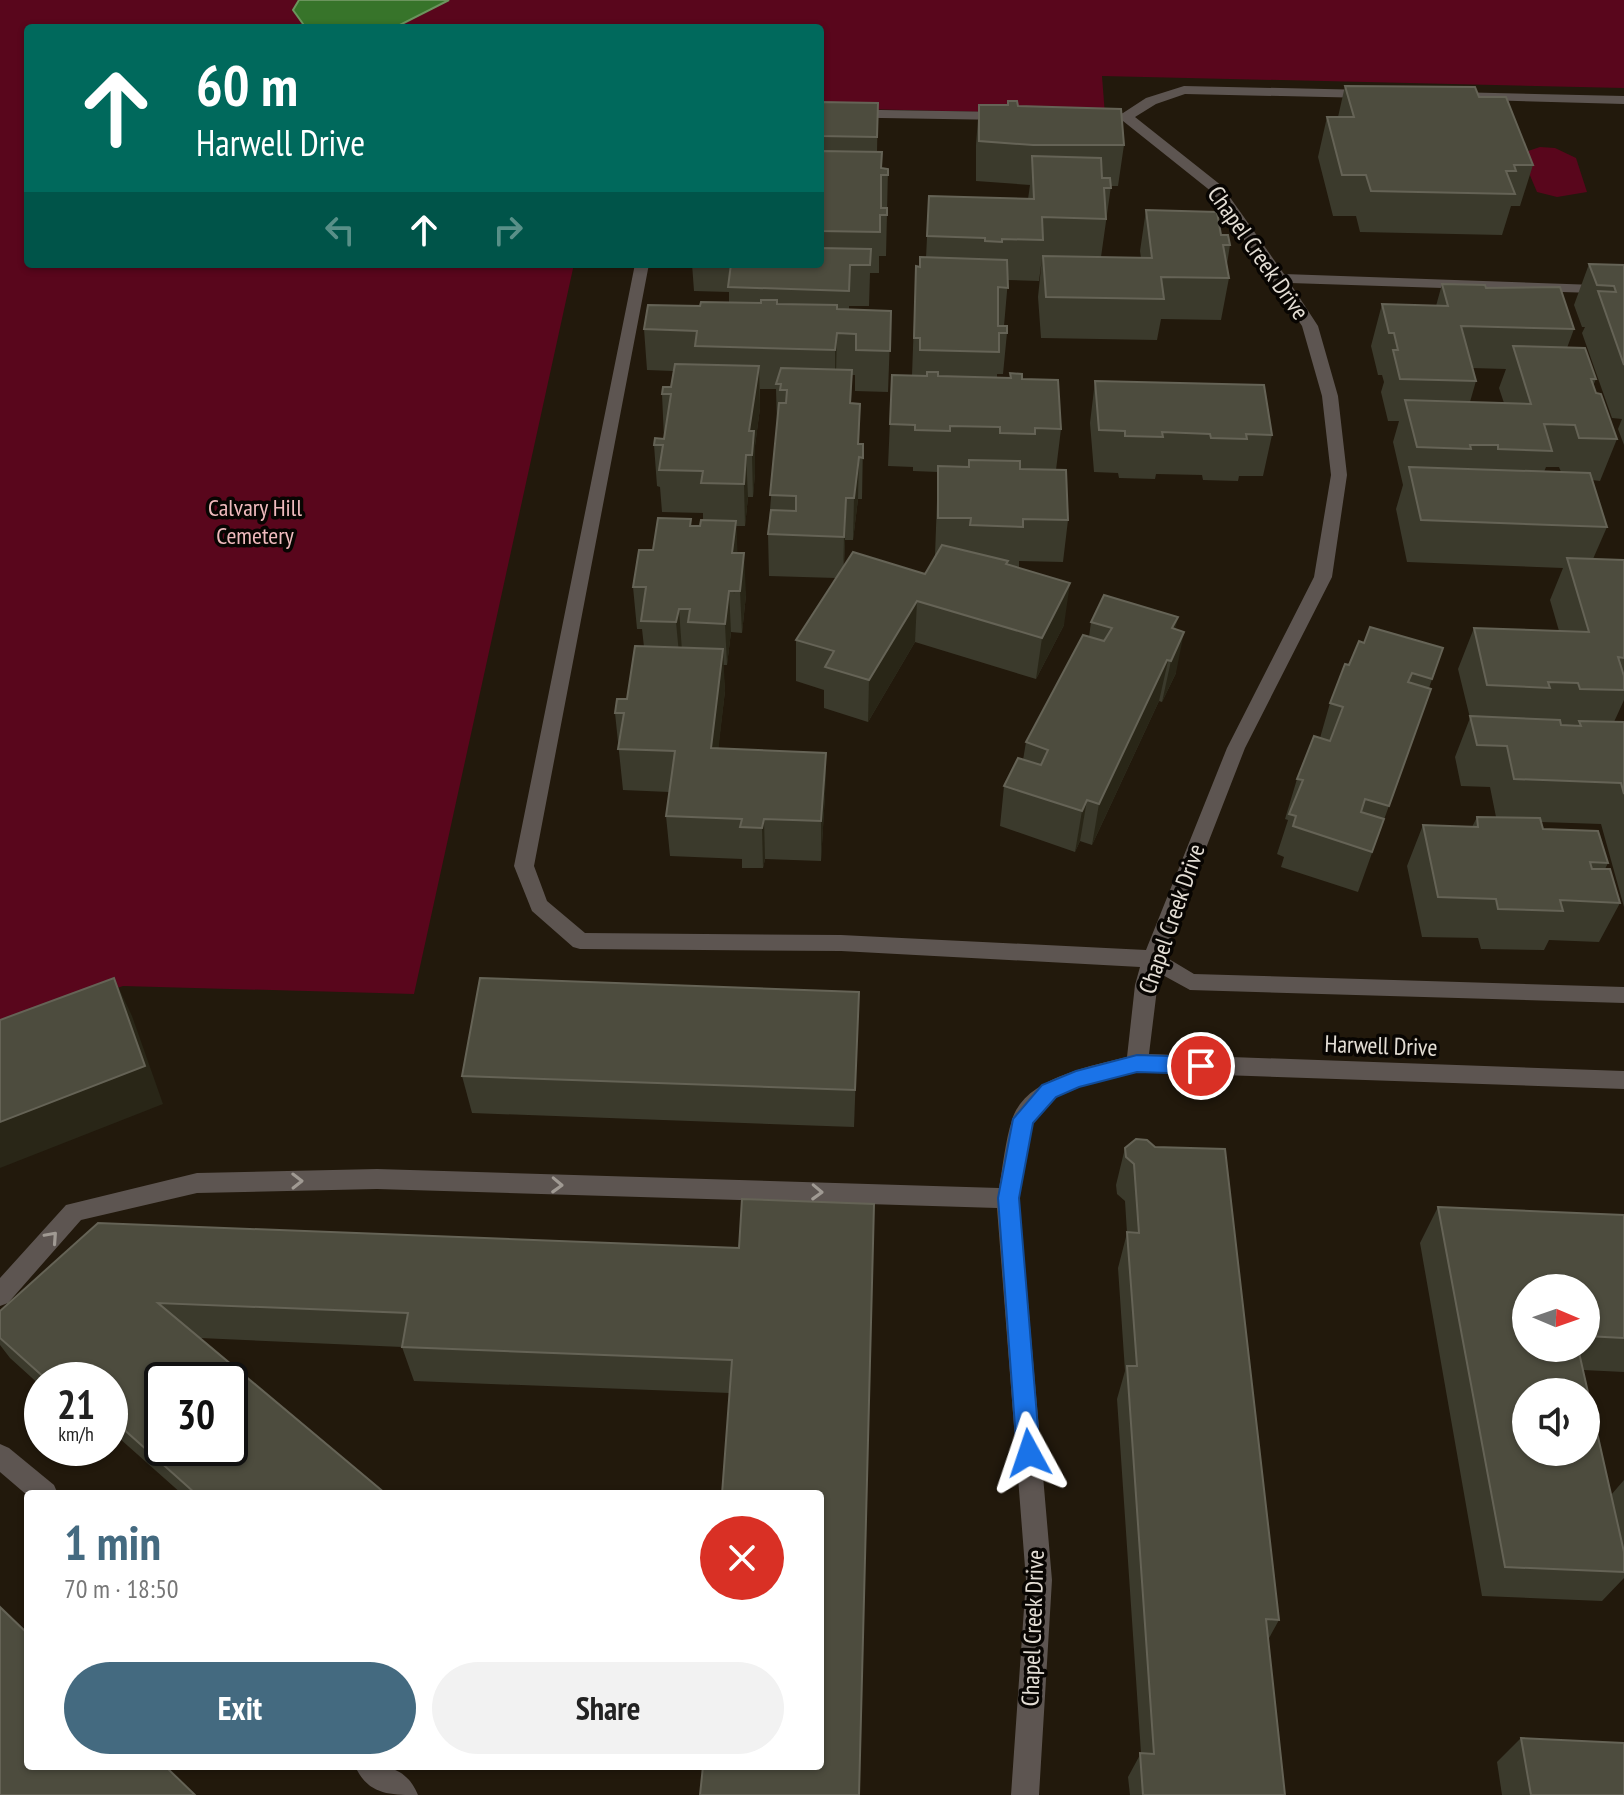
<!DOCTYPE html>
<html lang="en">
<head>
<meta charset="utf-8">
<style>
	:root { --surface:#fff; --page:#f2f2f2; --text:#222; --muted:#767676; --accent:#446a80 }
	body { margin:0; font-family:"PT Sans Narrow",sans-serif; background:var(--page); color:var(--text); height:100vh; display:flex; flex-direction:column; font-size:30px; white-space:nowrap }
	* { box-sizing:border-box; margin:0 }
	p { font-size:26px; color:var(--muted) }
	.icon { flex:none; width:44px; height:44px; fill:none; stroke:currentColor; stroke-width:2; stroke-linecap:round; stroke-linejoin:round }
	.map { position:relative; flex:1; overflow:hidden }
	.details { position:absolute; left:24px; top:1490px; width:800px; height:280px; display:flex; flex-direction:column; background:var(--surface); border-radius:8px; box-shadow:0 2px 6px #0004 }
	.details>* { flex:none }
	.guide { position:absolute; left:24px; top:24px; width:800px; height:244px; border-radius:8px; box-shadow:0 2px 6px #0004; background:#00695c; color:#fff; overflow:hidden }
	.needle { width:52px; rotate:92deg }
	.fabs { position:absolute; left:1512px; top:1274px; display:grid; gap:16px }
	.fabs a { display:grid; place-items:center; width:88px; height:88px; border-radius:50%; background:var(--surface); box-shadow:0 2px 6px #0004; font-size:40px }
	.speed { position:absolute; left:24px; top:1362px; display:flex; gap:16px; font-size:40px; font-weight:700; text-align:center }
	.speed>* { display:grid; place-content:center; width:104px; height:104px; border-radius:50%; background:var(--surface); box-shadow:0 2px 6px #0004; line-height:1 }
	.speed small { font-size:20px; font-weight:400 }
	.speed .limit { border:4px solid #111; border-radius:12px; background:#fff; color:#111 }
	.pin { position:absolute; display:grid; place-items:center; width:68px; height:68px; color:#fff; margin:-34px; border:4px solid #fff; border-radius:50%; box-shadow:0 2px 8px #0007 }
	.me { position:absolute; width:88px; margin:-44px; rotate:355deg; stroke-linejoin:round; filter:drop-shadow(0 0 6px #0008) }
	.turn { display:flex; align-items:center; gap:28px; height:168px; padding:0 40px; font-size:36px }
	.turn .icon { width:104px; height:104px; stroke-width:2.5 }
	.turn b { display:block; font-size:56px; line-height:68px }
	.lanes { display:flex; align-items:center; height:76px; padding:0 40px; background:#0003; justify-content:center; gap:40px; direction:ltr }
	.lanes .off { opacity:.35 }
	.round { display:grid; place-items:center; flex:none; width:84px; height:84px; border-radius:42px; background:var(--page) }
	.overview { display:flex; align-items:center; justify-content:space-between; height:136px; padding:0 40px }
	h1 { font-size:48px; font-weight:700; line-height:60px; color:var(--accent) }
	.cta { display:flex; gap:16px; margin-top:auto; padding:16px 40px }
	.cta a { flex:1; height:92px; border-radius:48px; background:var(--accent); color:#fff; font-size:32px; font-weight:700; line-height:92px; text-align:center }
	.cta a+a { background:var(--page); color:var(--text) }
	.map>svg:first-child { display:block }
	.green { fill:#59061c }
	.water { fill:#37742a; stroke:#6b945d; stroke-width:2 }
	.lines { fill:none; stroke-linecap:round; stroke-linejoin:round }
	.minor { fill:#5d5551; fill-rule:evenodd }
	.wall { fill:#3b3a2c; fill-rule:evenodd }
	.shaded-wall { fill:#292617 }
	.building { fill:#4d4c3e; stroke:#656356; stroke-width:2; fill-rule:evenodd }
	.oneway { stroke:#a09a93 }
	.route { fill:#1a73e8; stroke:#114b97; stroke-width:2 }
	.labels { text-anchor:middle; stroke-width:7; stroke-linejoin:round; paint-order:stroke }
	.street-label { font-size:24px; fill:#e4ded5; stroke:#080502 }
	.park-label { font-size:24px; fill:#efbabd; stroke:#080502 }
</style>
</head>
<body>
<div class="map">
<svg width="1624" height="1795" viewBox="0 0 1624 1795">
	<rect width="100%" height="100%" fill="#22190c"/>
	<g class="green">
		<polygon points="0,0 1624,0 1624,88 1102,76 1105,115 820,108 820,28 28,28 28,264 574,264 414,994 123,986 0,1028"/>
		<polygon points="1540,147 1555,148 1576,158 1587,192 1557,197 1537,192 1523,159 1525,152"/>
	</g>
	<polygon class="water" points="299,0 449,0 394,28 306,28 293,10"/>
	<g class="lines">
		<g class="minor">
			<path d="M1184,86l185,4 7,4 -7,4 -184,-4 -29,10 -21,13 87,69 62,88 340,12v8l-334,-11 28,43 20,70 9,79 -15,102 -87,171 -81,208 30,18 430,13v16l-434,-13 -31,-17 -10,81 475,17v18l-487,-17 -57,15 -23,10 -24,26 -14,75 33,382 -13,215h-28l15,-215 -29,-372 -620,-19 -180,4 -116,27 -73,83 -8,3v-28l66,-73 131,-32 180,-4 622,19c4,-22 6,-46 13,-68 12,-42 79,-54 115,-63l8,-72 5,-18 -299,-16 -261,-2 -7,-2 -41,-36 -18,-45 121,-602h14l-115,602 13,35 38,32 256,2 305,15 81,-202 87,-171 17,-102 -9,-79 -20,-70 -90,-134 -89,-71 -14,-4 14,-4 23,-15z"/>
			<polygon points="1453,92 1624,96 1624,104 1448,99 1446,96"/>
			<polygon points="820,109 1004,112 1011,116 1004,120 820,117"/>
			<polygon points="0,1444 9,1448 54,1485 58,1494 28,1496 0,1472"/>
			<path d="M355,1766c28,0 50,-2 63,29 -28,0 -50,0 -63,-29z"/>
		</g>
	</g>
	<g class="wall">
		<polygon points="1345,86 1479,97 1533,165 1520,206 1511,206 1502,235 1360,232 1356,216 1333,216 1318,157 1327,117 1338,117"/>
		<polygon points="820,102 878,103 877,152 881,168 888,169 886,256 879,256 879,273 870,273 869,306 849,306 849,310 891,311 888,392 855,391 855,375 852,375 851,404 860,404 859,444 863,444 862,499 858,499 853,540 845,540 844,567 925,574 935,556 938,472 913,471 913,467 888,466 892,375 912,375 916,266 920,267 926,258 929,196 1028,199 1030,185 976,181 976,145 979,105 1018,106 1124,145 1118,186 1111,186 1101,257 1141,258 1140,251 1146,210 1221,235 1230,245 1227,264 1229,278 1221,320 1161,319 1157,340 1041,338 1038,297 1042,258 1039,281 1008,280 1004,326 1007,333 1003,374 997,374 997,378 1022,379 1061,429 1056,470 1068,520 1063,562 1019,561 1019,568 1064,625 1036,679 915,642 868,722 824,708 824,690 796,681 796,640 836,578 769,576 768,534 777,425 776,389 760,389 760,408 755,446 755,473 753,497 748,497 745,526 736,526 737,553 746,595 742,633 731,632 727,665 723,665 725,691 718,749 826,753 825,794 821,861 765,859 763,868 742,868 742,859 670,856 666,816 669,792 623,790 615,713 627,699 644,647 642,629 637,629 633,587 653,550 691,526 700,526 703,520 703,513 662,512 660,487 657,486 654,445 664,439 662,394 671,387 673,371 647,370 644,329 700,306 729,302 729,292 694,291 692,264 820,264"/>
		<polygon points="1589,264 1624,265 1624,445 1618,429 1622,419 1612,418 1582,333 1585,327 1582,327 1574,305"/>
		<path d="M1442,284l44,4 88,41 -7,19 29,31 -3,7 24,53 -17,42 -8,-1 15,47 -14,32 31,1v140l-10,22h10v185l-23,-83 -60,-2 2,7 65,34 -3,6 15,34 -21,39 -50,-2 -5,10 -63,-1 -3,-11 -56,-1 -15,-71 16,-41 49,2 5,-10h19l-6,-30 -29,-1 -6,-29 15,-39 -12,-49 16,-41 85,3 -9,-31 13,-32 -156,-6 -11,-53 7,-24 -10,-43 6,-21h-11l-7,-29 3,-10 -2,-7h-4l-7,-29 11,-42 54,2zM1472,368l34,1 -7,19 5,15 -34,-1 6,-21zM1546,467h13l2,5h-17z"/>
		<polygon points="1095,381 1272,435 1263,476 1239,476 1238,481 1203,480 1202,475 1156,474 1155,479 1119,478 1118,473 1094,472 1090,423"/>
		<polygon points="1091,622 1175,629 1176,673 1162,702 1159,701 1092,845 1080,841 1075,852 1000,826 1004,786 1023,760 1026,742 1089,637"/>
		<polygon points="1364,643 1443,648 1429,688 1431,689 1358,892 1281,867 1284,857 1277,854 1288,820 1285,819 1297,779 1320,738 1330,703 1349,665"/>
		<polygon points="859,992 854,1127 472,1113 462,1076"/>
		<polygon points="1136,1139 1279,1620 1268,1640 1285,1795 1130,1795 1128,1777 1141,1753 1117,1399 1125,1371 1118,1268 1127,1233 1125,1201 1117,1194 1116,1185 1125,1148"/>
		<path d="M1438,1207l186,8v157l-41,-2 28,125 13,-15v99v-1l-22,23 -120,-5 -62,-353zM1586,1288v60h-60z"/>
		<polygon points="739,1248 730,1393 414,1381 402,1347 200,1338 386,1494 182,1494 110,1430 110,1380 42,1380 42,1387 10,1358 0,1345 0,1311"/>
		<polygon points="1521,1738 1624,1795 1502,1795 1497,1762"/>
	</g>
	<g class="shaded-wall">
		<polygon points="837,333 836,374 835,391 835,350"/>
		<polygon points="759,366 760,408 755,446 755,473 753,497 752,455 749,431"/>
		<polygon points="860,404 858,499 853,540 854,498"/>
		<polygon points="746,455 748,497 745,526 744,484"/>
		<polygon points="846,498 845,540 843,578 844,537"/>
		<polygon points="736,521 738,563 734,594 732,553"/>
		<polygon points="744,553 746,595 742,633 740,591"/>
		<polygon points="1070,583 1064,625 1036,679 1042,638"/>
		<polygon points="729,591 731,632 727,665 725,624"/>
		<polygon points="917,601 915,642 868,722 869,680"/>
		<polygon points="679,609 682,651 680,664 676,622"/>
		<polygon points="1178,617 1159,701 1092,845 1099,804"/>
		<polygon points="1184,632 1176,673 1162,702 1171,661"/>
		<polygon points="723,649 725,691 714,789 711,748"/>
		<polygon points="826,753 825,794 821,861 821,821"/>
		<polygon points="1087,800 1080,841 1075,852 1082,811"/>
		<polygon points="764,819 765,859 763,868 762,828"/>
		<polygon points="114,978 132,1016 163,1104 0,1168 0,1122"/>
	</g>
	<g class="building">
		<polygon points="1345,86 1475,87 1479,97 1506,97 1533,165 1514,165 1516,171 1506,171 1515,194 1371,191 1366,175 1342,175 1327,117 1354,117"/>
		<polygon points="1008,101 1017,101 1018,106 1121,109 1124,145 1033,145 979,141 979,105 1008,105"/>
		<polygon points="820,102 878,103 877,137 820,136"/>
		<polygon points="820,151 882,152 881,168 888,169 888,175 881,175 881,208 887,208 887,215 880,215 880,232 820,231"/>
		<polygon points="1032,156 1101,158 1102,178 1110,178 1111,188 1104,188 1106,219 1042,217 1043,240 1002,239 1002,242 985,241 985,238 927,236 929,196 1034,199"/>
		<polygon points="1146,210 1217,212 1221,235 1228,235 1230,245 1223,245 1229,278 1161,277 1164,299 1046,297 1043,256 1152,258"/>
		<polygon points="820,248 871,249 870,265 850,265 849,291 728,287 731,264 820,264"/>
		<polygon points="920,257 1007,260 1008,288 998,287 998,326 1007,326 1007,333 999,333 999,352 920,350 920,338 914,338 916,266 920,267"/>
		<polygon points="1589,264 1624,265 1624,365 1598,291 1616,292 1614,286 1597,285"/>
		<polygon points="1442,284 1485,285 1486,288 1560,287 1574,329 1461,326 1476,381 1400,379 1393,350 1398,350 1394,333 1389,333 1382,304 1448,306"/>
		<polygon points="761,300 777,300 777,304 837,305 837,309 891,311 890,351 856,350 856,334 837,333 835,350 695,346 697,331 644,329 648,305 700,306 701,302 761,303"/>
		<polygon points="1513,346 1585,348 1596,379 1591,379 1596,393 1601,394 1617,439 1579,438 1575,425 1544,424 1552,451 1498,449 1498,445 1470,445 1471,449 1417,447 1405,400 1531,404"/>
		<polygon points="675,364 759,366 749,431 754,431 752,455 746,455 744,484 701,483 703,471 659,470 663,445 654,445 655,438 664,439 671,394 662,394 663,387 671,387"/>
		<polygon points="781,368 852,370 850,403 860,404 858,444 863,444 863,458 859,457 854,498 846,498 844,537 768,534 771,510 796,511 796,496 770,495 779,403 786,403 787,390 780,390 781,384 776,384"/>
		<polygon points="927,372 938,372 938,376 1011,378 1010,373 1022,374 1022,379 1058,380 1061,429 1035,428 1035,434 1000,433 1000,427 950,426 950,431 915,430 915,425 890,424 892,375 927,376"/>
		<polygon points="1095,381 1264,385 1272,435 1246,434 1247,439 1211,438 1210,434 1162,432 1163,437 1125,436 1125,431 1099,430"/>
		<polygon points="969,460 1020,461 1020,469 1066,470 1068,520 1023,519 1023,527 970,525 971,518 938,518 938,466 969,467"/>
		<polygon points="1409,467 1590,473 1607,527 1421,520"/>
		<polygon points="658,518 691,519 690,526 700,526 701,520 736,521 732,553 744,553 740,591 729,591 725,624 688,622 690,609 679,609 676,622 641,621 646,587 633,587 639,550 653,550"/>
		<polygon points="942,545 1008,561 1006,564 1070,583 1042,638 917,601 869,680 825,667 834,651 796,640 853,552 925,574"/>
		<polygon points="1567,558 1624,560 1624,658 1618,657 1624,676 1624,690 1580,689 1578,683 1548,682 1550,688 1487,685 1474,628 1589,632"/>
		<polygon points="1104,595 1178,617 1172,628 1184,632 1171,661 1167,660 1099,804 1087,800 1082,811 1004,786 1018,758 1041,765 1048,750 1026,742 1083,635 1104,641 1112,628 1091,622"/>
		<polygon points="1370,627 1443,648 1432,679 1412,673 1408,682 1431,689 1389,806 1365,799 1361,812 1384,819 1372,852 1293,826 1296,816 1289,814 1303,780 1297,779 1314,736 1330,741 1343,707 1330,703 1345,664 1349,665 1359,641 1364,643"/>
		<polygon points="635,646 723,649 711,748 826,753 821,821 764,819 762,828 740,827 742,819 666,816 675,751 618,749 624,713 615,713 617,699 627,699"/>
		<polygon points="1470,716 1560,720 1561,725 1581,726 1579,721 1624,722 1624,794 1621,783 1514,779 1507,746 1477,745"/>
		<polygon points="1477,817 1540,818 1543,829 1598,831 1608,863 1590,862 1592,869 1610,869 1620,903 1560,900 1563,911 1498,909 1496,899 1438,897 1423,825 1478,827"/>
		<polygon points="114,978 145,1066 0,1122 0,1020"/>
		<polygon points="480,978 859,992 855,1090 462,1076"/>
		<polygon points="1136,1139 1147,1140 1155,1147 1225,1149 1279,1620 1266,1619 1285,1795 1143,1795 1140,1753 1154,1754 1127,1366 1137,1366 1127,1232 1139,1233 1134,1164 1126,1157 1125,1148"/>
		<path d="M742,1199l132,5 -15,591h-159l3,-29h117v-272h-98l10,-134 -330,-13 6,-34 -250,-10 228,191h-190l-86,-77v-37h-63l-47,-42v-27l98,-88 641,25zM162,1380h68v68h-68z"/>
		<path d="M1438,1207l186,8v123l-38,-2v-48h-60v60h52l46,204v20l-119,-5zM1526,1392h60v60h-60z"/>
		<polygon points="0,1607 28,1634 28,1766 165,1766 195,1795 0,1795"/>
		<polygon points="1521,1738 1624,1743 1624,1795 1531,1795"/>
	</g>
	<defs><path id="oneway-chevron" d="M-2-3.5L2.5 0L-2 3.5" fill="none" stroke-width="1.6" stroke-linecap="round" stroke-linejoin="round" transform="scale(2)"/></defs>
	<g class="oneway">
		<use href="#oneway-chevron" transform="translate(297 1181) rotate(-1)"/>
		<use href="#oneway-chevron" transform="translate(557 1185) rotate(2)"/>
		<use href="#oneway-chevron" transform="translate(817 1192) rotate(2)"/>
		<use href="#oneway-chevron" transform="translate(52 1237) rotate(-48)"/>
	</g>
	<polygon class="route" points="1137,1055 1201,1057 1207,1060 1210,1066 1207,1071 1201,1074 1137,1072 1079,1087 1056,1097 1033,1123 1019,1198 1040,1453 1037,1460 1029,1463 1021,1460 1017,1453 998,1198 1013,1119 1042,1085 1076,1071"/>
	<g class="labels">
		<g class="street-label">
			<text transform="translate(1258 253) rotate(55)" y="8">Chapel Creek Drive</text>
			<text transform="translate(1172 919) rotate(-71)" y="8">Chapel Creek Drive</text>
			<text transform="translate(1381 1046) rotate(2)" y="8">Harwell Drive</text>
			<text transform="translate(1033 1628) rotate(-88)" y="8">Chapel Creek Drive</text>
		</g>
		<g class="park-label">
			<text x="255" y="516">Calvary Hill<tspan x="255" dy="28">Cemetery</tspan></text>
		</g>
	</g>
</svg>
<div class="fabs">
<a><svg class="needle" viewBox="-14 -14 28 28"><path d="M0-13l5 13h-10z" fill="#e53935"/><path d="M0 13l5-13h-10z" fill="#767676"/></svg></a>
<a><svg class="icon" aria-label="sound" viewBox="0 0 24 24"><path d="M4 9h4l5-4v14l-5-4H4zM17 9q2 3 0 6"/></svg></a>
</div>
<div class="speed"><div>21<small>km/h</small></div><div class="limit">30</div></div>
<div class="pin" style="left:1201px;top:1066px;background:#d93025"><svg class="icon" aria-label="arrive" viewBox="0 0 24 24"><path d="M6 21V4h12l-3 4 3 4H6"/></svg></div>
<svg class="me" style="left:1029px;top:1453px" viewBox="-20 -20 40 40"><path d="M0-17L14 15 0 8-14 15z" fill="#1a73e8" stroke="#fff" stroke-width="4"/></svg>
<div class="guide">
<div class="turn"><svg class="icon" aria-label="ahead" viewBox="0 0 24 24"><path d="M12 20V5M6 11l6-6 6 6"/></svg><div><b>60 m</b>Harwell Drive</div></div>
<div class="lanes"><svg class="icon off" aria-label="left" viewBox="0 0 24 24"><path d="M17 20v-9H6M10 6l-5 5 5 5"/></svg><svg class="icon" aria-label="ahead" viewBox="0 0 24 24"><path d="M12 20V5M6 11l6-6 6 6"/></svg><svg class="icon off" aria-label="right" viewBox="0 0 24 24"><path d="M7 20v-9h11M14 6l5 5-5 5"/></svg></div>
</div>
<section class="details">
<div class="overview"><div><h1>1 min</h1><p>70 m · 18:50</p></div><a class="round" style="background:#d93025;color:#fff"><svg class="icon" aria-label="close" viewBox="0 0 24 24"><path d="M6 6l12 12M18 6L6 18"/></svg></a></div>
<div class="cta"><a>Exit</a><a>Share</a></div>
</section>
</div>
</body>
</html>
